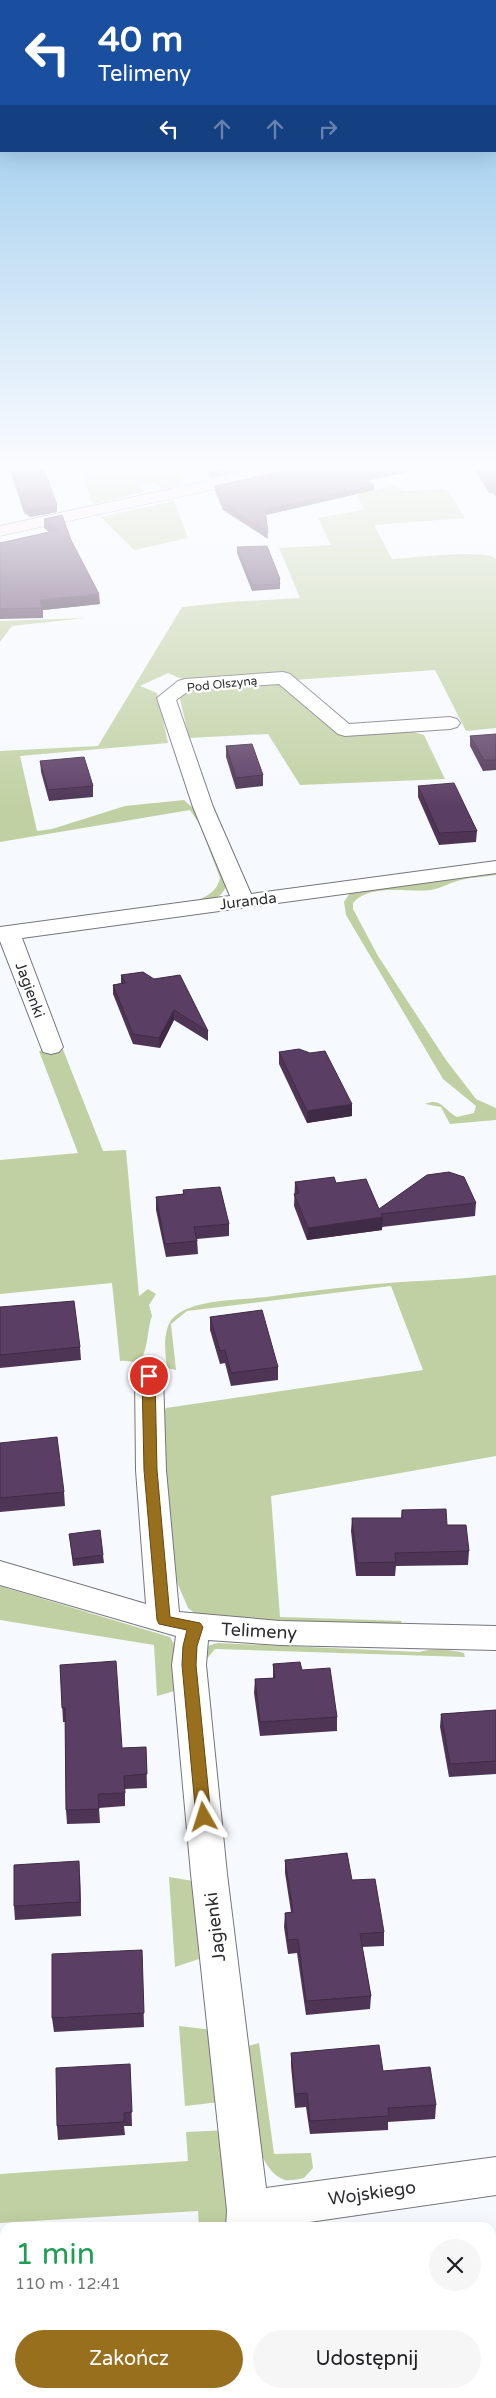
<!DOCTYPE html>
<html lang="pl">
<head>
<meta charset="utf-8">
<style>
	:root { --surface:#fff; --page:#f6f6f6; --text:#202124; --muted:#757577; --accent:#986f1c }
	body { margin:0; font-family:"Varela Round",sans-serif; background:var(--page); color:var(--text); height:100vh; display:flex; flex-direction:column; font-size:19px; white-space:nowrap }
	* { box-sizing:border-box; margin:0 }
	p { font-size:16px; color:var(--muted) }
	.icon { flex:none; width:28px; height:28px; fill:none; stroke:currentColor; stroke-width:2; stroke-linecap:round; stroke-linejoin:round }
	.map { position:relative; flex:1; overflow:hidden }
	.side { position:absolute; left:0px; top:2222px; width:496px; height:176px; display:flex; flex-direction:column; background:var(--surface); border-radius:15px 15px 0 0; box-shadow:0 5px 20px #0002 }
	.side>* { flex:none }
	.banner { position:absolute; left:0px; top:0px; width:496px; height:152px; box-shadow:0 5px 20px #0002; background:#1a4fa0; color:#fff; overflow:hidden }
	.pin { position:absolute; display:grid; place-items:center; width:42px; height:42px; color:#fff; margin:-21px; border:2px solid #fff; border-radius:50%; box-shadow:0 1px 5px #0007 }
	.me { position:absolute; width:55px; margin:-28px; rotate:354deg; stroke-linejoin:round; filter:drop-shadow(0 0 4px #0008) }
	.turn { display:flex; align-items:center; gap:18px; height:105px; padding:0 15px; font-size:22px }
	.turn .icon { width:65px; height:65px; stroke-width:2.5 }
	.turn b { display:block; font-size:35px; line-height:42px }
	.lanes { display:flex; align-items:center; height:48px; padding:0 15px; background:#0003; justify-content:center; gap:25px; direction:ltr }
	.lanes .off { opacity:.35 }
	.round { display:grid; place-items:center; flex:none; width:52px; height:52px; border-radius:26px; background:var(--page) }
	.headline { display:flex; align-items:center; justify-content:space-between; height:85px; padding:0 15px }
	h1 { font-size:30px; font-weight:600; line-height:38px; color:#1e9e55 }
	.cta { display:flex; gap:10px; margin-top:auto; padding:10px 15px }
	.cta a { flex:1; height:58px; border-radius:30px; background:var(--accent); color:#fff; font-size:20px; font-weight:600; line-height:58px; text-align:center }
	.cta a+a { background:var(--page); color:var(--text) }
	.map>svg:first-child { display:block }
	.green { fill:#c1d0a2 }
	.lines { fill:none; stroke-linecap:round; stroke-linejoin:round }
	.street-casing { stroke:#74767b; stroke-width:2 }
	.secondary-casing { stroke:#74767b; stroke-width:1 }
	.street { fill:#fff; fill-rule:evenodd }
	.secondary { fill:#feeeec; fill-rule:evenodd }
	.wall { fill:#4e3556 }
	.shaded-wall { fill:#402b46 }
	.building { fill:#5b3e64; stroke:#402b46 }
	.route { fill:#986f1c; stroke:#634812 }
	.labels { text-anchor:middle; stroke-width:5; stroke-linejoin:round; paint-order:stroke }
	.far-street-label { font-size:12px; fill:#2d2e30; stroke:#fff }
	.street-label { font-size:15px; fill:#2d2e30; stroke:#fff }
	.near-street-label { font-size:18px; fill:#2d2e30; stroke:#fff }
</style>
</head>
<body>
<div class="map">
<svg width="496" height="2398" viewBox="0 0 496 2398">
	<rect width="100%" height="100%" fill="#f6f9fe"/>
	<g class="green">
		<polygon points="82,470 179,470 184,484 162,489 155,483 138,484 144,492 94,504 91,502"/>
		<path d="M394,486l10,5 40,-2 4,2 17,27 -91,7 18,34c18,-1 94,-11 104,0v169l-30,3 -31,-61 -141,10h-110l-16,-7 -28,13 17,7 11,50 -148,13 17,75 15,-2 73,-23 59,-6 10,9 31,69 1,9c-7,13 -14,13 -28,13 11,-5 19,-9 22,-22l-20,-53 -10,-15 -190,32v-91l98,-5 84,-139 48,-5 70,-4 -21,-50 52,-3 -13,-27 46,-8 -7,-16z"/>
		<polygon points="174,501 188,538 134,550 101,517"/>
		<polygon points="85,618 12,626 0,642 0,621"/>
		<polygon points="277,683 337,733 407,730 424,735 445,779 300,785 268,734 189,738 179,694 191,688"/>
		<path d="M496,871v4c-12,2 -24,2 -35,5 -10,2 -19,8 -30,10 -22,3 -61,-7 -78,13v6l25,47 68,104 30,39 20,9v12l-46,4 -9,-17 -16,-3c17,-7 18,6 32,13l17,-4 2,-7 -33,-27 -97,-164 -2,-13 6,-9 6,-2z"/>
		<path d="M62,1047l41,104 23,-1 13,146 9,-7 8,5 -7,11 3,11c-5,11 -4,45 -16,46 -5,0 -10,-2 -16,-1l-8,-78 -112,11v-134l78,-7 -39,-102z"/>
		<path d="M496,1275v181l-225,40 9,121 122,4 -3,5 -83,-1 -119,-10 -9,-7 -11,-26 -16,-149 2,-18 3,-7 257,-38 -32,-84 -204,25 -16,13 5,46 -9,-2c-2,-15 -5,-40 7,-51 19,-18 66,-17 92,-20 45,-6 90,-12 135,-15 32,-2 63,-3 95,-7z"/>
		<polygon points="0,1586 170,1637 174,1644 178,1690 157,1696 154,1645 0,1620"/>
		<path d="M218,1643l201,9c13,-4 31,-3 45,1l1,4 -250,-8 -9,11 6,55 -3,-2c-2,-15 -9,-49 -4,-62 2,-6 8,-7 13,-8z"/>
		<polygon points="169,1877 193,1881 199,1959 175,1967"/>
		<polygon points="179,2026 213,2030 220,2102 185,2106"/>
		<path d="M259,2043l15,111 37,-1 2,15 -9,10c-5,1 -14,3 -19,2 -37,-12 -37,-101 -40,-133z"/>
		<polygon points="228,2130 227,2227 199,2227 198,2211 0,2223 0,2174 188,2161 186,2132"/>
	</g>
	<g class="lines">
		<g class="street-casing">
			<g id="street">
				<polygon points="283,672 290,674 349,724 450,717 457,719 460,723 457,727 450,729 345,736 338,734 279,684 190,690 176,700 213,807 251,894 496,861 496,873 22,938 63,1047 59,1052 51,1054 43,1052 0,941 0,927 230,896 193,807 157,698 178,681 185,679"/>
				<polygon points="149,1366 159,1369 163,1376 166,1470 179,1612 280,1621 496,1626 496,1650 280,1645 208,1640 206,1665 227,1874 266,2188 496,2157 496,2195 268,2228 226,2228 227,2210 191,1874 172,1665 176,1636 0,1585 0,1561 146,1604 136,1470 135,1376 139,1369"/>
				<rect x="213" y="2394" width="44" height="4"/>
			</g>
		</g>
		<g class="secondary-casing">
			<polygon id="secondary" points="257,470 288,470 286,473 280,475 0,536 0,526"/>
		</g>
		<use href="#street" class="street"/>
		<use href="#secondary" class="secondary"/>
	</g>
	<g class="wall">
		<polygon points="10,470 44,470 57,512 30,517 24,513"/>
		<polygon points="206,470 248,470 210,478"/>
		<polygon points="475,470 496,470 496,496 493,493 489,493"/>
		<polygon points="280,472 407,472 367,481 374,485 374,490 266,515 268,539 223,510 215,491 215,486"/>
		<polygon points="44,519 71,540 100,604 43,610 43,618 0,619 0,543 49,532 44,528"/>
		<polygon points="237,547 280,579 280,589 252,591 237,553"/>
		<polygon points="496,734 496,770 483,771 470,746 470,736"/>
		<polygon points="226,746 263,775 263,786 236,789 226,757"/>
		<polygon points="40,761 93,786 93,797 49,801 41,772"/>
		<polygon points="418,786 477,831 476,842 439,845 418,797"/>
		<polygon points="121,975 208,1031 208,1041 174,1020 160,1048 133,1044 113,994 113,985 121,983"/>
		<polygon points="279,1052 352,1116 307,1123 279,1064"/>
		<polygon points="295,1182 336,1183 379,1209 476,1203 475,1216 382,1227 382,1230 307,1240 294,1206"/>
		<polygon points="183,1190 229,1224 229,1236 197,1239 198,1254 166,1257 156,1210 156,1197 183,1194"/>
		<polygon points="0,1307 80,1347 81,1360 0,1368"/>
		<polygon points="210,1317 278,1367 278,1380 231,1386 225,1363 220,1364 210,1330"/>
		<polygon points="0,1443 64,1492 65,1506 0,1512"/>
		<polygon points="402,1510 447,1525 469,1551 468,1565 396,1566 395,1576 356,1576 351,1531 352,1518 401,1518"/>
		<polygon points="69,1534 103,1555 104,1563 73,1566"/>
		<polygon points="273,1664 302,1670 337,1717 337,1731 260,1736 254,1693 255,1679 273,1678"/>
		<polygon points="60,1665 122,1748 146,1747 147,1788 125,1789 125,1806 99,1808 100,1823 67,1824 66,1810 65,1722 63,1722"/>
		<polygon points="496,1710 496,1774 449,1777 440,1727 441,1714"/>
		<polygon points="285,1860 352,1880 384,1932 384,1946 362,1947 371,1996 370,2009 306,2015 297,1953 288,1954 284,1927 285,1913 291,1912 285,1873"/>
		<polygon points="80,1874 81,1916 15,1920 14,1906"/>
		<polygon points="142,1950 144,2027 54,2032 52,2018"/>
		<polygon points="291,2053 383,2071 436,2105 435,2119 388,2122 388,2130 310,2134 306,2107 295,2108 291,2066"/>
		<polygon points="130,2064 132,2126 124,2126 125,2135 58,2140 57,2126"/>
	</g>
	<g class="shaded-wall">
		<polygon points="225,470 248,470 210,478 210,473"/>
		<polygon points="394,470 407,470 407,472 360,482 360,477"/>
		<polygon points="374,485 374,490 265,515 265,510"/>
		<polygon points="57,505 57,512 30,517 30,510"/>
		<polygon points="99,594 100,604 43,610 40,600"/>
		<polygon points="174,1010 174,1020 160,1048 159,1038"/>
		<polygon points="352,1104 352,1116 307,1123 307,1111"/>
		<polygon points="383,1217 382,1230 307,1240 308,1228"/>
		<polygon points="79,1861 80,1874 81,1916 80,1902"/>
	</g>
	<g class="building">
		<polygon points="12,470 44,470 57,505 30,510 24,505"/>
		<polygon points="208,470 225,470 210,473"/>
		<polygon points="286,470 394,470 360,477 374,485 265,510 268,533 223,504 215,486"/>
		<polygon points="480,470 496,470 496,489 494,485 489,485"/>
		<polygon points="62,515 71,540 99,594 40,600 43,608 0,609 0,543 58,530 44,519"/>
		<polygon points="267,546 280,579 278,579 280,584 252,585 237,547"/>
		<polygon points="496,734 496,760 484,760 470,736"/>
		<polygon points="252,744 263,775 236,778 226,746"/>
		<polygon points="84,757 93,786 48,790 40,761"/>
		<polygon points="454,783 477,831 439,833 418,786"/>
		<polygon points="143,972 154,979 180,975 208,1031 174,1010 159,1038 133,1034 113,985 125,983 121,975"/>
		<polygon points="299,1049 310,1053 325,1051 352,1104 307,1111 279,1052"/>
		<polygon points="449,1172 464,1177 476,1203 381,1214 383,1217 308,1228 294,1194 299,1193 295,1182 334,1177 336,1183 366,1179 379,1209 427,1175"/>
		<polygon points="220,1187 229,1224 194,1227 197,1241 165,1244 156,1197 184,1194 183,1190"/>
		<polygon points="74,1301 80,1347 0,1355 0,1307"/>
		<polygon points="262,1310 278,1367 231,1373 225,1350 220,1351 210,1317"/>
		<polygon points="57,1437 64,1492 0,1498 0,1443"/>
		<polygon points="446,1509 447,1525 466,1525 469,1551 395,1553 396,1562 357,1563 352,1518 402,1518 402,1510"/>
		<polygon points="100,1530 103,1555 73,1559 69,1534"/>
		<polygon points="116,1661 122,1748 146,1747 147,1774 124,1776 125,1793 98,1794 99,1809 66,1810 65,1708 62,1708 60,1665"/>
		<polygon points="300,1662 302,1670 330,1668 337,1717 260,1722 255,1679 275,1678 273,1664"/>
		<polygon points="496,1710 496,1761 450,1764 441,1714"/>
		<polygon points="347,1853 352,1880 375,1879 384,1932 360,1934 371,1996 306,2001 298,1939 288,1940 285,1913 293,1912 285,1860"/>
		<polygon points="79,1861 80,1902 14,1906 14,1865"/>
		<polygon points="142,1950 144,2013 52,2018 52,1954"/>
		<polygon points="379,2045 383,2071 430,2067 436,2105 388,2108 389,2116 310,2121 307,2093 295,2094 291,2053"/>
		<polygon points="130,2064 132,2112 124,2113 124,2122 57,2126 56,2068"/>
	</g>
	<linearGradient id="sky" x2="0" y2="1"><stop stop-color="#85bfe8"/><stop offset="0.58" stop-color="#fbfcff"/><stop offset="1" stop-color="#fbfcff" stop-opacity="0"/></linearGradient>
	<rect width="496" height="806" fill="url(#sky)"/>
	<polygon class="route" points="149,1372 155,1376 157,1470 170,1617 200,1623 203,1627 197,1646 196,1665 211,1817 209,1822 204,1823 198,1822 196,1817 182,1665 183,1646 187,1630 159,1624 157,1620 144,1470 142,1376"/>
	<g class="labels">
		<g class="far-street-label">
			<text transform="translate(222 684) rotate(-6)" y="4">Pod Olszyną</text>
		</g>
		<g class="street-label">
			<text transform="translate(248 901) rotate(-7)" y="5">Juranda</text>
			<text transform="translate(30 990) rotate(70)" y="5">Jagienki</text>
		</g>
		<g class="near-street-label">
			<text transform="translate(259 1631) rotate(3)" y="6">Telimeny</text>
			<text transform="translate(215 1927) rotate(-97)" y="6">Jagienki</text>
			<text transform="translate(372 2193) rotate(-8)" y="6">Wojskiego</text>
		</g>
	</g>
</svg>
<div class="pin" style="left:149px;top:1376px;background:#d93025"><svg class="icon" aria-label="arrive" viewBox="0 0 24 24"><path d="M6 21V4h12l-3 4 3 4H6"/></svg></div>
<svg class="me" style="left:204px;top:1817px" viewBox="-20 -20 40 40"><path d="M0-17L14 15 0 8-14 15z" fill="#986f1c" stroke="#fff" stroke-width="4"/></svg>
<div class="banner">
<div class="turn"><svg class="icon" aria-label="left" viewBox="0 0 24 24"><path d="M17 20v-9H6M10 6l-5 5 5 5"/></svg><div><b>40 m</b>Telimeny</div></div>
<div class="lanes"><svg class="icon" aria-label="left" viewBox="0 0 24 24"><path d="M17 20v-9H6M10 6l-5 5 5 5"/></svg><svg class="icon off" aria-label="ahead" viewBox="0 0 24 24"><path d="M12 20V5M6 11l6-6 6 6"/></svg><svg class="icon off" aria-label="ahead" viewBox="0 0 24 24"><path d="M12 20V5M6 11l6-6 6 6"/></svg><svg class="icon off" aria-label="right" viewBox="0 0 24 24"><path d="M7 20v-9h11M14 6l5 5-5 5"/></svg></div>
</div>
<section class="side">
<div class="headline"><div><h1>1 min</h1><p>110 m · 12:41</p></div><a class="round"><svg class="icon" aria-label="close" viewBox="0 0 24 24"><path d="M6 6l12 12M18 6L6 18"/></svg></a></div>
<div class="cta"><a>Zakończ</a><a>Udostępnij</a></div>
</section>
</div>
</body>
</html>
